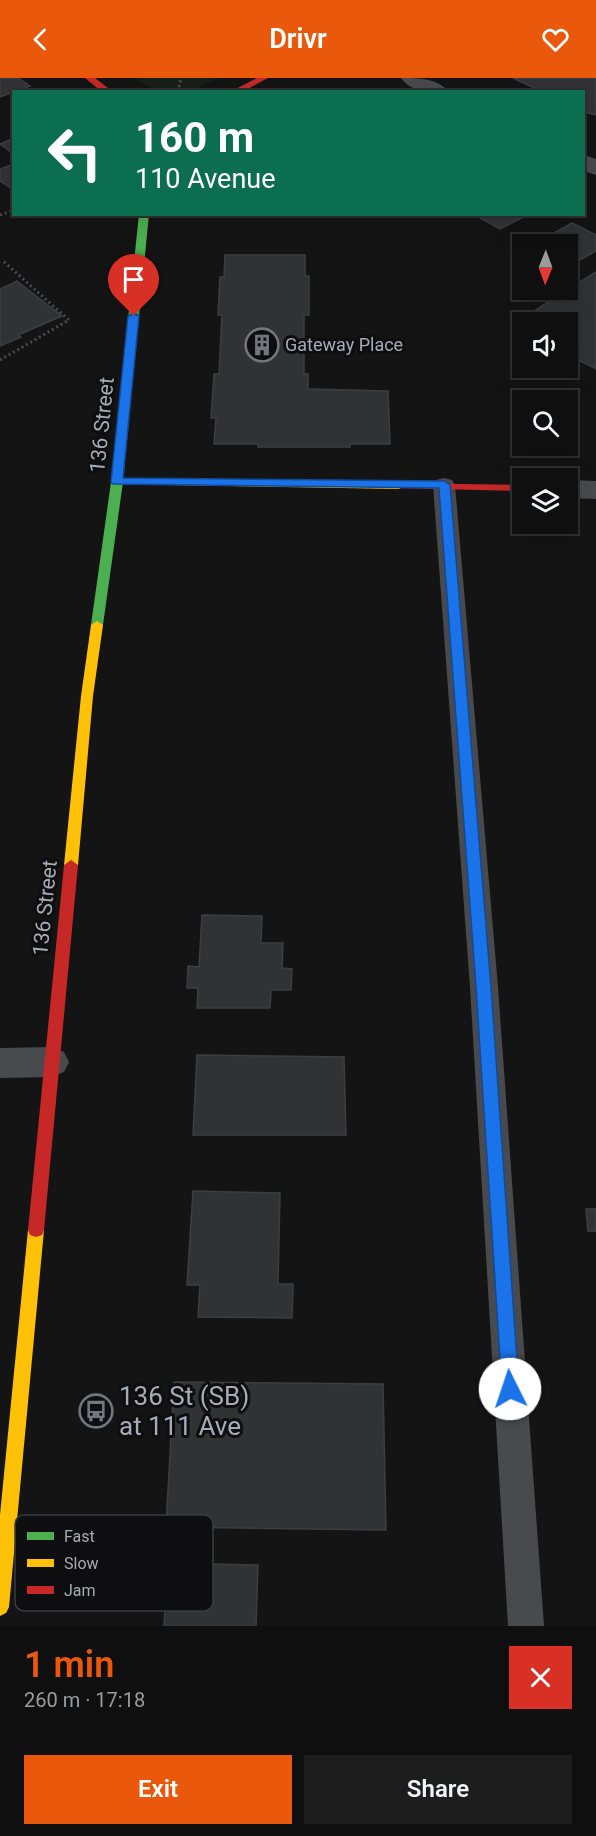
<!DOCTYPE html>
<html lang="en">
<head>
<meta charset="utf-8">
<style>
	:root { --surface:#0f0f0f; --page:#1d1d1d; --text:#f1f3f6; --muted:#9b9c9e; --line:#2f2f2f; --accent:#ea580c }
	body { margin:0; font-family:Roboto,sans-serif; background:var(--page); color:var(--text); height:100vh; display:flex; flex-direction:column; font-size:22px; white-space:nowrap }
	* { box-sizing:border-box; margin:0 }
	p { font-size:20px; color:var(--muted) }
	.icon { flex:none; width:33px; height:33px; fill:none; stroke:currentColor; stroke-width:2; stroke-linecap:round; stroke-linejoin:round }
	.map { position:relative; height:1548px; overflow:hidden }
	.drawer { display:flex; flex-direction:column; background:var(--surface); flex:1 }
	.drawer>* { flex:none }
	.guide { position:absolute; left:12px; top:12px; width:573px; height:126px; border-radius:0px; box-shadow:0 6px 24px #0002,0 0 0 2px var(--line); background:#0b6e4f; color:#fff; overflow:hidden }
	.needle { width:39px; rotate:181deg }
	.controls { position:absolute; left:512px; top:156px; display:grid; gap:12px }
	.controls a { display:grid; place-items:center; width:66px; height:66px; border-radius:0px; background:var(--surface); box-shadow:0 6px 24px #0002,0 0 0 2px var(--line); font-size:30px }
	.pin { position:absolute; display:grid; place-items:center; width:51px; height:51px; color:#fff; margin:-62px -26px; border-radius:50% 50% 50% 0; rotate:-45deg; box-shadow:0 0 6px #0007 }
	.pin .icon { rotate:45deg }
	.me { position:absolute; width:66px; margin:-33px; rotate:356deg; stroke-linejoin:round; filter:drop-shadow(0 0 4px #0008) }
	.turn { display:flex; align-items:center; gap:21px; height:126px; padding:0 24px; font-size:27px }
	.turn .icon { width:78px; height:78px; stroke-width:2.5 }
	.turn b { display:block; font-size:42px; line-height:51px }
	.round { display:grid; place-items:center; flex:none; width:63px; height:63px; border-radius:0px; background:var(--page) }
	.summary { display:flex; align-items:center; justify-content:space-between; height:102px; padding:0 24px }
	h1 { font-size:36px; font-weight:600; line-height:45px; color:var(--accent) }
	.button { display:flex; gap:12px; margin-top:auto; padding:12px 24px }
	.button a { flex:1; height:69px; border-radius:0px; background:var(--accent); color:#fff; font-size:24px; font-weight:600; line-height:69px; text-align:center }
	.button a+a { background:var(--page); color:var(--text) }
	header { display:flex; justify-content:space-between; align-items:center; height:78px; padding:0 24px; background:var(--accent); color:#fff; font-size:27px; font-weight:600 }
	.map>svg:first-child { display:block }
	.green { fill:#181e18 }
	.building { fill:#313234; stroke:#3c3e40; stroke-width:1.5 }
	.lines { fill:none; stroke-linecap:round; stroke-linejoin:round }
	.path { stroke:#4a4b4f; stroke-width:3; stroke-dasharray:2 3; stroke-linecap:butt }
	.lane { fill:#484a4d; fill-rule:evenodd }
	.street { fill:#484a4d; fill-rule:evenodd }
	.fast { fill:#4caf50; fill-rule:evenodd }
	.slow { fill:#ffc107; fill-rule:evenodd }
	.jam { fill:#c62828; fill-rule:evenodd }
	.route { fill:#1a73e8; stroke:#114b97; stroke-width:1.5 }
	.labels { text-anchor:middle; stroke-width:6; stroke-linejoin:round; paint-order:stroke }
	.far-poi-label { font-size:18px; fill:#a4acb6; stroke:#0e0e10; text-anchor:start }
	.street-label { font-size:21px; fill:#a4acb6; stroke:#0e0e10 }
	.near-poi-label { font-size:26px; fill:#a4acb6; stroke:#0e0e10; text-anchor:start }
	.key { fill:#0e0e10; stroke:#3b3d42; stroke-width:1.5 }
	.key-label { font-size:16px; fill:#a4acb6 }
</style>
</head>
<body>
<header><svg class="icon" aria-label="back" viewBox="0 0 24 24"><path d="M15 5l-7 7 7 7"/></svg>Drivr<svg class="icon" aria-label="heart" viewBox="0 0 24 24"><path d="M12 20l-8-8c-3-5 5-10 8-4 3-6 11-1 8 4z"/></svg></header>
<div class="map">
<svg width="596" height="1548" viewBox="0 0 596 1548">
	<rect width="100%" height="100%" fill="#141414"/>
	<polygon class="green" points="135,0 218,0 188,14 156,13"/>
	<g class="building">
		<polygon points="0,0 18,0 30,8 0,19"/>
		<polygon points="513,0 596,0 596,37 584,34 584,14 543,14"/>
		<polygon points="14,60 14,76 0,66"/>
		<polygon points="14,86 14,112 0,103 0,91"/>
		<polygon points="473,136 529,136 500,151"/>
		<polygon points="572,145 596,157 596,173 567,189 567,166 534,166"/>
		<polygon points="225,177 305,177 305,198 309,198 309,237 304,237 304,296 308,296 308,311 388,313 390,366 350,366 350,369 258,369 258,366 214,366 216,340 211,340 214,296 219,296 222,237 218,237 220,199 224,199"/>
		<polygon points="596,194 596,291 567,276 567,244 522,244 522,252 512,247"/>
		<polygon points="17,203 62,238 18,257 21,259 0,268 0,211"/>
		<polygon points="202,837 262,838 261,865 283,865 282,890 292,891 291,912 271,912 270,930 197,930 198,910 187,910 188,888 199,889"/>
		<polygon points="197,977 344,979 346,1057 193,1057"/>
		<polygon points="193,1113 280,1115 278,1206 293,1206 292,1240 198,1239 200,1207 187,1207"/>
		<polygon points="586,1131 596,1131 596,1153 588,1153"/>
		<polygon points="174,1304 383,1306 386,1452 166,1449"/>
		<polygon points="168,1485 258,1487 256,1548 164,1548"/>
	</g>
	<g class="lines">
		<g class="path">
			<polyline points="178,14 181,0"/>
			<polyline points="0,137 14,132"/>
			<polyline points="0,282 69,242 3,183"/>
		</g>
		<polygon class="lane" points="444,400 452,402 455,407 498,909 544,1548 508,1548 470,909 433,407 436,402"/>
		<g class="street">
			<path d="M401,0c17,0 37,0 48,14 -16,0 -37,2 -48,-14z"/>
			<polygon points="584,77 596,81 596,97 584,93"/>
			<polygon points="567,402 596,403 596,421 567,420"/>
			<polygon points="51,969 64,974 69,984 64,994 51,999 0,1000 0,970"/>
		</g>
		<polygon class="fast" points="139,136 149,136 123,404 103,547 97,551 91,547 111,404"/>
		<g class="slow">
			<polygon points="117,401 399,405 405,408 399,411 113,406 113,402"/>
			<polygon points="97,543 103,547 93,618 78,787 71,792 64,787 81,618 91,547"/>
			<polygon points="36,1145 42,1147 44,1152 9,1529 6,1535 0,1538 0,1437 28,1152 30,1147"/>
		</g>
		<g class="jam">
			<polygon points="85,0 95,0 113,14 102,14"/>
			<polygon points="257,0 268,0 242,14 230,14"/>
			<polygon points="399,405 522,407 522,413 395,410 395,406"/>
			<polygon points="71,782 78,787 44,1152 42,1157 36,1159 30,1157 28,1152 64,787"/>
		</g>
	</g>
	<polygon class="route" points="134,235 139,238 123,400 444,403 450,407 491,909 519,1311 516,1317 510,1319 504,1317 502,1311 476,909 439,410 113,406 111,404 128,238"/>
	<defs>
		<g id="building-ring" transform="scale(1.725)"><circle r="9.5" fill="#0e0e10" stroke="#72777d" stroke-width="1.5"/><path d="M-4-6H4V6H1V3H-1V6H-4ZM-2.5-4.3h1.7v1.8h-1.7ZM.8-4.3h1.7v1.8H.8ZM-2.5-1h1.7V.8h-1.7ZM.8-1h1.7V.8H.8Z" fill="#72777d"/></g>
		<g id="bus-ring" transform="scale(1.725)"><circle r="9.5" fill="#0e0e10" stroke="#72777d" stroke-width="1.5"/><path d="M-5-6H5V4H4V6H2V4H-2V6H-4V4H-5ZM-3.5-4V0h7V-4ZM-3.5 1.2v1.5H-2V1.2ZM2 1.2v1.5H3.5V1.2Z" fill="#72777d"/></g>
	</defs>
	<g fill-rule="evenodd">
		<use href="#building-ring" x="262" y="267"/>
		<use href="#bus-ring" x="96" y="1333"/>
	</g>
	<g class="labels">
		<g class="far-poi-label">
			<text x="285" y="273">Gateway Place</text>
		</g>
		<g class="street-label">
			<text transform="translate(102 347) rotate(-84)" y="7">136 Street</text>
			<text transform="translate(45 830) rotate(-84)" y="7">136 Street</text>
		</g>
		<g class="near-poi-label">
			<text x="119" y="1327">136 St (SB)<tspan x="119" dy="30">at 111 Ave</tspan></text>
		</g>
	</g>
	<rect x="15" y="1437" width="198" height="96" rx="9" class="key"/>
	<rect x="27" y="1454" width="27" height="8" fill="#4caf50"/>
	<rect x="27" y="1481" width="27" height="8" fill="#ffc107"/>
	<rect x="27" y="1508" width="27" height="8" fill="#c62828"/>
	<g class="key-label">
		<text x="64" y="1464">Fast</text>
		<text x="64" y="1491">Slow</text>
		<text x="64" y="1518">Jam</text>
	</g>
</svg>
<div class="controls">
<a><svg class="needle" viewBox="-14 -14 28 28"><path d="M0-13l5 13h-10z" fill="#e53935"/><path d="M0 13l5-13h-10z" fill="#9b9c9e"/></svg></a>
<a><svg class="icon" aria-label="sound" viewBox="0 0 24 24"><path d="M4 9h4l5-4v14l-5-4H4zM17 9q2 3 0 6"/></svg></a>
<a><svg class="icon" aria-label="search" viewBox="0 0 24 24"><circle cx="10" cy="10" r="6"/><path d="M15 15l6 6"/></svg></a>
<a><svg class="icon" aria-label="layers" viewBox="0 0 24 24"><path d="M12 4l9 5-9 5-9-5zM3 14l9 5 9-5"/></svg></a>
</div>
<div class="pin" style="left:134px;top:238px;background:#d93025"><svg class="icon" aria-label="arrive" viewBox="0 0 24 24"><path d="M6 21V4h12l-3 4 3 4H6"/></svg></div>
<svg class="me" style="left:510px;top:1311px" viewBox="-20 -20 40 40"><circle r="19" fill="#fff"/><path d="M0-13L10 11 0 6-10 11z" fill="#1a73e8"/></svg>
<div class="guide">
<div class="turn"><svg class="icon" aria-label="left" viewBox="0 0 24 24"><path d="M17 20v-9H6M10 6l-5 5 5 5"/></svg><div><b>160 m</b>110 Avenue</div></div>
</div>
</div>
<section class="drawer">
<div class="summary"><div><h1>1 min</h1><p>260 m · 17:18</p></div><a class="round" style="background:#d93025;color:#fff"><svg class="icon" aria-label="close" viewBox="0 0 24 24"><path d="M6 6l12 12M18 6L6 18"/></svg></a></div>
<div class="button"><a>Exit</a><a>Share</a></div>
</section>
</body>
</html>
